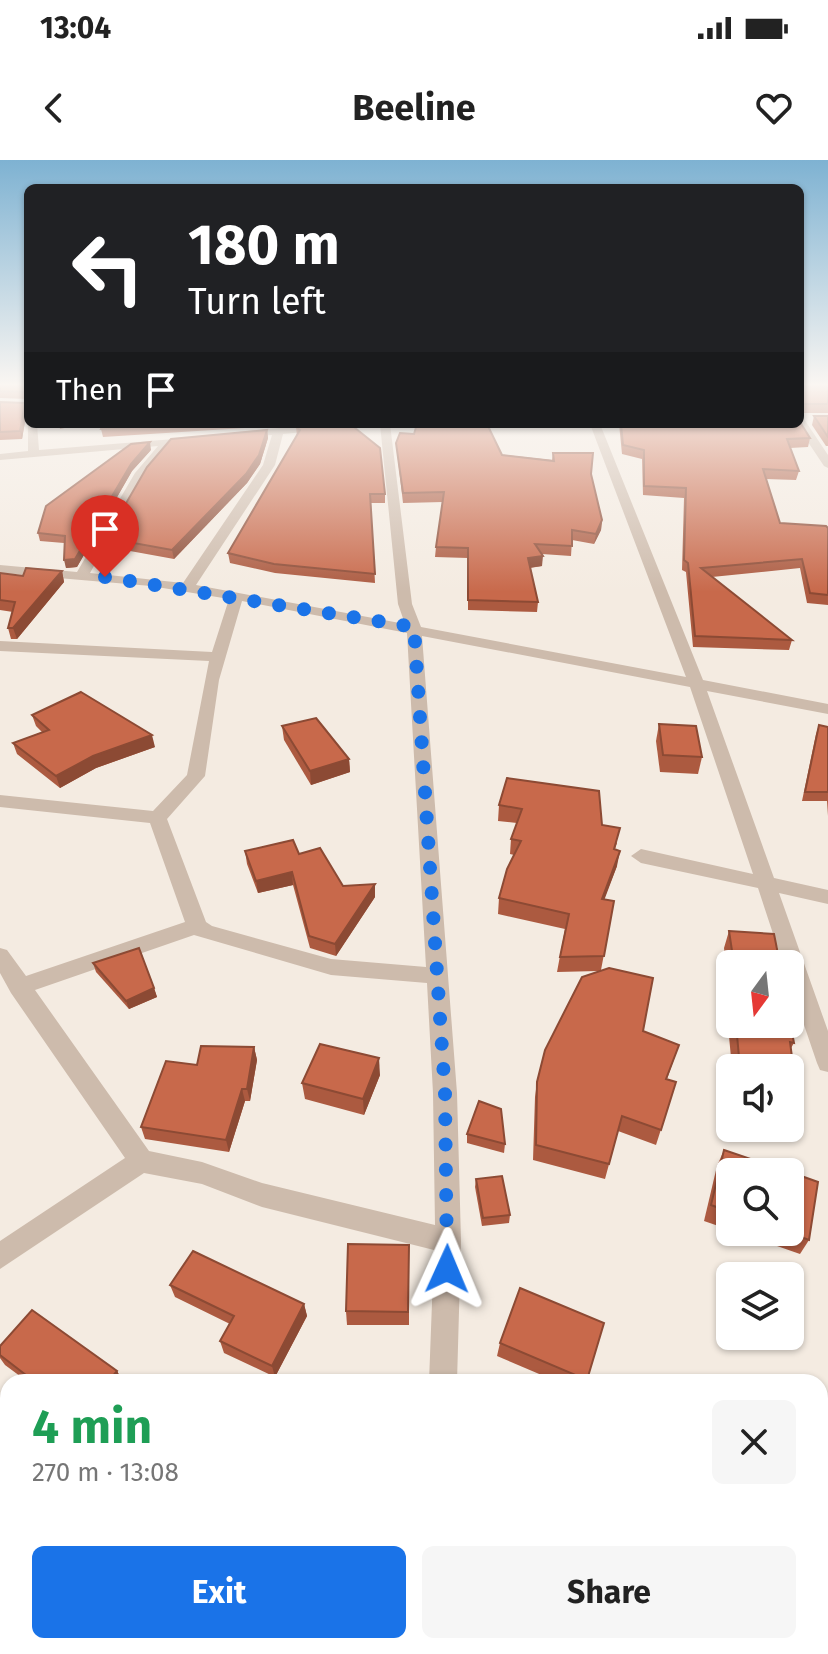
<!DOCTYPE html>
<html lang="en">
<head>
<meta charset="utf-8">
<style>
	:root { --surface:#fff; --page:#f6f6f6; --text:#222; --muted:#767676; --accent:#1a73e8 }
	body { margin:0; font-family:"Fira Sans",sans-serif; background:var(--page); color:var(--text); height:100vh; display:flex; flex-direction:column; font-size:30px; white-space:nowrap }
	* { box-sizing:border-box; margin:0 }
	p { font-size:26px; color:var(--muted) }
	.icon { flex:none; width:44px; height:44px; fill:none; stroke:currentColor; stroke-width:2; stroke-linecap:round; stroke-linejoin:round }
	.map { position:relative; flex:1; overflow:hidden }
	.panel { position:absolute; left:0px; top:1214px; width:828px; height:280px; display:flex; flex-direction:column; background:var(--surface); border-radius:24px 24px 0 0; box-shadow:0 2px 6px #0004 }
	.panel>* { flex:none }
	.banner { position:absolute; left:24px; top:24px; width:780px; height:244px; border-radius:12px; box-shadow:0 2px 6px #0004; background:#202124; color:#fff; overflow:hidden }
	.needle { width:52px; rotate:195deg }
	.buttons { position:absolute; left:716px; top:790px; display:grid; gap:16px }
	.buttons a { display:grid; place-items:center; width:88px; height:88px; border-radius:12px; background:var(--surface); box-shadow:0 2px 6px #0004; font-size:40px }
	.pin { position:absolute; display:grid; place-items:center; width:68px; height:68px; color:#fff; margin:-82px -34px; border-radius:50% 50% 50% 0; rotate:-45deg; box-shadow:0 0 8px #0007 }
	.pin .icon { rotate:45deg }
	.me { position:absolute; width:88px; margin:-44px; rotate:1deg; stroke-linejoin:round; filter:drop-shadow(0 0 6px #0008) }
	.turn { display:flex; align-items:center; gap:28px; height:168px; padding:0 32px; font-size:36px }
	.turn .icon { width:104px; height:104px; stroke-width:2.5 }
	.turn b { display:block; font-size:56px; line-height:68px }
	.then { display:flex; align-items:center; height:76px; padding:0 32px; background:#0003; gap:16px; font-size:30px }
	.round { display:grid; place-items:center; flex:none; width:84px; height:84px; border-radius:12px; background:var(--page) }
	.overview { display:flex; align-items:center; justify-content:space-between; height:136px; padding:0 32px }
	h1 { font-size:48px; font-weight:700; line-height:60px; color:#1e9e55 }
	.button { display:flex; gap:16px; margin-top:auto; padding:16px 32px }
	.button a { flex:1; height:92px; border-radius:12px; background:var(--accent); color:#fff; font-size:32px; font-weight:700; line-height:92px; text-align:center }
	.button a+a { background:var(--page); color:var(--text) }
	.status { display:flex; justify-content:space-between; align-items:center; height:56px; padding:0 40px; background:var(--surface); direction:ltr }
	.status svg { height:22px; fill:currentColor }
	header { display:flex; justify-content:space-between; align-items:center; height:104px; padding:0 32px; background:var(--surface); font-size:36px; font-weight:700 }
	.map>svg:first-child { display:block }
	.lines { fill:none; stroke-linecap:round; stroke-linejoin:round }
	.minor { fill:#cdbbac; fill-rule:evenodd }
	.wall { fill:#ac5a40 }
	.shaded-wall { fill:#8c4a34 }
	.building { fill:#c8694b; stroke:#8c4a34; stroke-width:2 }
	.route { stroke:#1a73e8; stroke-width:14; stroke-dasharray:0 25.2 }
</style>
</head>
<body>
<div class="status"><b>13:04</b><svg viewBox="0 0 49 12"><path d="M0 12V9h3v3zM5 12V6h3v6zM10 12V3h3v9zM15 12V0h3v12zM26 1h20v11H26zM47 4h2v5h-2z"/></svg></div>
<header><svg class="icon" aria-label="back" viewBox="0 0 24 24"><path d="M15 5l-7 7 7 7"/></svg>Beeline<svg class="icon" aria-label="heart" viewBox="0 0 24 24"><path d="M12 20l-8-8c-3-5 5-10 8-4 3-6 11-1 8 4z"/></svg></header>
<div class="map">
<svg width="828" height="1494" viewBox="0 0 828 1494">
	<rect width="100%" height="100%" fill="#f4ebe1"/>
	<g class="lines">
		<g class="minor">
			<polygon points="800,258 804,259 828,295 828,308 824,306 796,264 800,264"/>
			<path d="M28,262l9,2 2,26 160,-13v4l-28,4 -25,29 -56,99 93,10 80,-118 9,-30 -30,2 -4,-1v-4l82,-8h43l-5,3 -75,7 -8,31 -79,120 209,39 -7,-20 -18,-180h10l22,180 9,23 265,50 -96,-253h10l103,256 125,24v10l-121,-23 67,187 54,12v14l-49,-11 49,138v41l-8,-2 -3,-7 -27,-79v-20h-7l-25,-76 -117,-25 -10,-7 10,-7 112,25 -63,-187 -268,-51 35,457 4,148 -4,141h-28l5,-132 -172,-43 -60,-23 -58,-11 -144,96v-28l125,-83 -114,-165 -11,-20v-25l7,2 19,26 159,-54 -35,-99 -150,-16v-12l153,16 34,-36 22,-114 -209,-10v-10l212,11 17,-53 -78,-13 -151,-13v-8l77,7 58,-99 23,-27 -158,14v-6l28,-3zM242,441l165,32 19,334 -95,-8 -119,-33 -6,-4 -39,-103 38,-43 14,-96zM194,775l137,40 96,8 6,110 2,132 -173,-42 -60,-21 -53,-11 -114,-161z"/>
			<polygon points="417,1486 451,1486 450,1494 416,1494"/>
		</g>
	</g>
	<g class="wall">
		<polygon points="0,223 28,223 28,239 0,238"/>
		<rect x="800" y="223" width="28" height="30"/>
		<polygon points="0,242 27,250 22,279 0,280"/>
		<polygon points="814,256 828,256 828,286 826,286 812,265"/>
		<polygon points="103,264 305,264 103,277 101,269"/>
		<polygon points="619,264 800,264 810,278 808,287 790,288 799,311 796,320 766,319 780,363 828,368 828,445 807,443 800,408 712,417 792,480 789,490 693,487 686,412 682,410 684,338 643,335 642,299 622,294"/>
		<polygon points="296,267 385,334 385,343 371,343 375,423 275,413 230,403 228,393 297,276"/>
		<polygon points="267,270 268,278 260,304 247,323 174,399 108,387 106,378"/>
		<polygon points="396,283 552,300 553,293 591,314 602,360 601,370 594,384 572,380 571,396 542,394 542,406 530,408 538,442 537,452 468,450 468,398 435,397 436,387 443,342 403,343"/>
		<polygon points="151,290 132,311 77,407 66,408 64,383 40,381 38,373"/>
		<polygon points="62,411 64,422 17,479 11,479 8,468 13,452 0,450 0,413 23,416"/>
		<polygon points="32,555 155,587 96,608 60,628 17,594 13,583 42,572 36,566"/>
		<polygon points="659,564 702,597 698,614 660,612 656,581"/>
		<polygon points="819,565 828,567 828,656 827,641 802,641 816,574"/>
		<polygon points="282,566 349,599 350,612 311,625 284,580"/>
		<polygon points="507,618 602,665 617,683 615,689 617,706 604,739 614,741 601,810 643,871 679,885 667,919 676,922 656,985 618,971 605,1019 533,1000 535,937 537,922 598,811 557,812 565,769 498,754 499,738 514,695 510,694 511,679 517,663 498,661 499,645"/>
		<polygon points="245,691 299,694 343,726 375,724 375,737 336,796 310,788 293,725 258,733 247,704"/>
		<polygon points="729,771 780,804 730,804 730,838 724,788"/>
		<polygon points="93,803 154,828 157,837 129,849 96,812"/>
		<polygon points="730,862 730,864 790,864 794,883 791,888 795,920 790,931 790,908 732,908 728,866"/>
		<polygon points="254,887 257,900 250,941 245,941 229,992 145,979 141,967 197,905"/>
		<polygon points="380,915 364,955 305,939 302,923"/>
		<polygon points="467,974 505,984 504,993 467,983"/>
		<polygon points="724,990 730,1012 730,1070 704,1061 717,1006"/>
		<polygon points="476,1019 510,1055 509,1063 482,1066 475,1027"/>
		<polygon points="737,1072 790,1072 809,1080 800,1094"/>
		<polygon points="409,1085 409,1165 347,1165 346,1151"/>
		<polygon points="170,1125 304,1144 307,1156 275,1217 224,1193 220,1181 230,1164 175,1137"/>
		<polygon points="604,1163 586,1222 558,1222 497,1196 500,1183"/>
		<polygon points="0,1186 117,1211 123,1222 28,1222 5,1205 0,1198"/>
		<polygon points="825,1238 828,1239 828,1330 820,1327 820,1243"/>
		<polygon points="820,1378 828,1380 828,1494 823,1494 816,1491 816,1494 779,1494 780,1486 820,1486"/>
	</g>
	<g class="shaded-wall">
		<polygon points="25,243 27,250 22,279 20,271"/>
		<polygon points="59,264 83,264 60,269"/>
		<polygon points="267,270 268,278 260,304 247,323 174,399 172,390"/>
		<polygon points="150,282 151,290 132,311 77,407 66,408 64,400 131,304"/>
		<polygon points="602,360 601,370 594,384 596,374"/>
		<polygon points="543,396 542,406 527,408 528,398"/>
		<polygon points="62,411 64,422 17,479 13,468"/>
		<polygon points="152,575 155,587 96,608 60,628 56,616 93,596"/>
		<polygon points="349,599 350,612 311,625 310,611"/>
		<polygon points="620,691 617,706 599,754 602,739"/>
		<polygon points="292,712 293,725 258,733 256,721"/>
		<polygon points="375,724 375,737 336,796 335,784"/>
		<polygon points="154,828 157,837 129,849 126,841"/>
		<polygon points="254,887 257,900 250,941 247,929"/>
		<polygon points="379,898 380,915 364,955 363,939"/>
		<polygon points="242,929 245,941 229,992 226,980"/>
		<polygon points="304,1144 307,1156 275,1217 272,1206"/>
		<polygon points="117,1211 123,1222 108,1222"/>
	</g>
	<g class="building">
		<polygon points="0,223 28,223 28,232 0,231"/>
		<polygon points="800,223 828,223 828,244 802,244 800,248"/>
		<polygon points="0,242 25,243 20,271 0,272"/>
		<polygon points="814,256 828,256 828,277"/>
		<polygon points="800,262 810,278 787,279 799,311 763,309 780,363 826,366 828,368 828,435 810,433 802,399 701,408 792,480 695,476 688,403 684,400 686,328 644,326 644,290 623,285 621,264 800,264"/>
		<polygon points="103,264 186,264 101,269"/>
		<polygon points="332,264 350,264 380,288 385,334 370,334 375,414 274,404 228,393 300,270 296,267"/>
		<polygon points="417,264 487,264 502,295 554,301 553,293 593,293 591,314 602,360 596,374 572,370 572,386 535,384 543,396 528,398 538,442 468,440 468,388 436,387 444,332 403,333 396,283 400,273 414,274"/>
		<polygon points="267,270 259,295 246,314 172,390 106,378 147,307 171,279"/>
		<polygon points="150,282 131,304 75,399 64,400 65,376 38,373 46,346 131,284"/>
		<polygon points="26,408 62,411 13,468 8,468 15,442 0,440 0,413 23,416"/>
		<polygon points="81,532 152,575 93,596 56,616 13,583 49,570 32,555"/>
		<polygon points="316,558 349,599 310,611 282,566"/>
		<polygon points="659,564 696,566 702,597 663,595"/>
		<polygon points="819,565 828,567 828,632 805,632"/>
		<polygon points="507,618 599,631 602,665 620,668 614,689 620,691 602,739 614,741 604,796 560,797 569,754 499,738 507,709 521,681 511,679 522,649 499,645"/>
		<polygon points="293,680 299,694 320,688 343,726 375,724 335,784 309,776 292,712 256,721 245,691"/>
		<polygon points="729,771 774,774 780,804 734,804"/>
		<polygon points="139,788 154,828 126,841 93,803"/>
		<polygon points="609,808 653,818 643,871 679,885 666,919 676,922 661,970 622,956 609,1004 536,985 537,922 545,890 582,817"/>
		<polygon points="790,862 794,883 790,882 795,920 790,920 790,908 740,908 736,864 790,864"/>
		<polygon points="320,884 379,898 363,939 302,923"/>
		<polygon points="201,886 254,887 247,929 242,929 226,980 141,967 166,901 197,905"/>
		<polygon points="479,941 501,949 505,984 467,974"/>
		<polygon points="724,990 789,1012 730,1012 730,1052 711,1045"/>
		<polygon points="790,1012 818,1022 809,1080 787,1072 790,1072"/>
		<polygon points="502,1016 510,1055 483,1058 476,1019"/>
		<polygon points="348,1084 409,1085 408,1152 346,1151"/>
		<polygon points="193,1091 304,1144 272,1206 220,1181 234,1156 170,1125"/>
		<polygon points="520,1128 604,1163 587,1220 500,1183"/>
		<polygon points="32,1150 117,1211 108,1222 35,1222 0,1195 0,1186"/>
		<polygon points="825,1238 828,1239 828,1314 820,1311 820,1282"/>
		<polygon points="820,1378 828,1380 828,1485 820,1482"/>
		<polygon points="493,1486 590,1486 588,1494 553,1494 547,1490 545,1494 490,1494"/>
		<polygon points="788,1486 817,1486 816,1494 786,1494"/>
	</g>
	<linearGradient id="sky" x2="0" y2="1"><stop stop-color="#7eb2d2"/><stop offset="0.52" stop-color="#faf6f2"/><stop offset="1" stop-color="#faf6f2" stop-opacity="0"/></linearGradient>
	<rect width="828" height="432" fill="url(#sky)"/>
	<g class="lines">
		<polyline class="route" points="105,417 414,467 445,933 447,1109"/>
	</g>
</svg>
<div class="buttons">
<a><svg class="needle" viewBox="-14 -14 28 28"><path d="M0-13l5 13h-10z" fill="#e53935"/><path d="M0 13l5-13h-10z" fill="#767676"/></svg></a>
<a><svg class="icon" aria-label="sound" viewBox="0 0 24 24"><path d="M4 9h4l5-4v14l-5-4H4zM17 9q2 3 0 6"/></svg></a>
<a><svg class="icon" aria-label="search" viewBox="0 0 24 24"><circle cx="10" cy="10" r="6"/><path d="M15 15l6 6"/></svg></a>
<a><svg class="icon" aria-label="layers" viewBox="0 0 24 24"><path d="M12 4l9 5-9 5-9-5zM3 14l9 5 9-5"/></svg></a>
</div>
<div class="pin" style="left:105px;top:417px;background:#d93025"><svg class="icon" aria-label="arrive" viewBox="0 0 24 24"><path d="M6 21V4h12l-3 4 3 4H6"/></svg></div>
<svg class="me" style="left:447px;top:1109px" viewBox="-20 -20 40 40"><path d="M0-17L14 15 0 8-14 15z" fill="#1a73e8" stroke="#fff" stroke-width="4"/></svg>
<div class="banner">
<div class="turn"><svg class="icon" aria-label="left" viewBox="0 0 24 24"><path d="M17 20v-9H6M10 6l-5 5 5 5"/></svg><div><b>180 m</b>Turn left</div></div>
<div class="then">Then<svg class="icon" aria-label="arrive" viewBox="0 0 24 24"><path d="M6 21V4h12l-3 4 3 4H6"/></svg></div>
</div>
<section class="panel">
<div class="overview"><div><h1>4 min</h1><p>270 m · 13:08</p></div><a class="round"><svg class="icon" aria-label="close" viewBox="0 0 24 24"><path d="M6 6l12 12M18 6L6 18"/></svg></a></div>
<div class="button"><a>Exit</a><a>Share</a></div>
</section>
</div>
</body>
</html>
